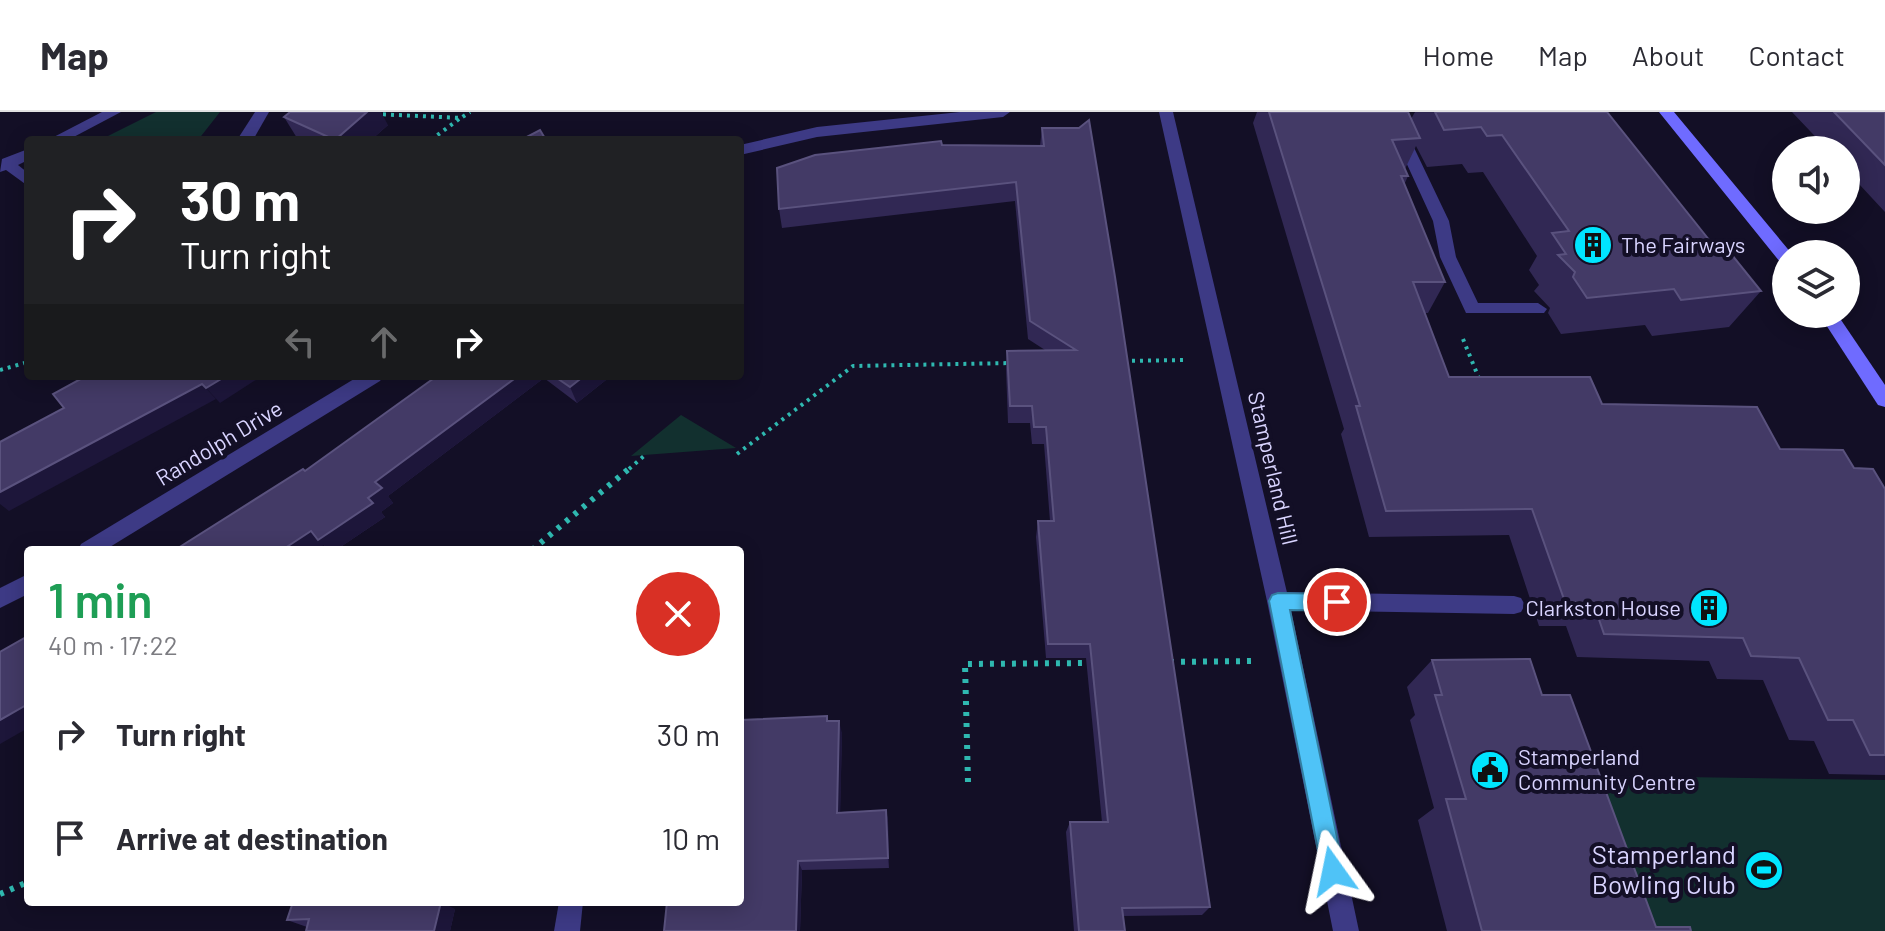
<!DOCTYPE html>
<meta charset="utf-8">
<style>
:root{--surface:#fff;--page:#f2f2f3;--text:#2b2b33;--muted:#7c7c81;--line:#e1e1e2}
body{margin:0;font-family:Barlow,sans-serif;background:var(--page);color:var(--text);height:100vh;display:flex;flex-direction:column;font-size:30px;white-space:nowrap}
*{box-sizing:border-box;margin:0}
p{font-size:26px;color:var(--muted)}
.icon{flex:none;width:44px;height:44px;fill:none;stroke:currentColor;stroke-width:2;stroke-linecap:round;stroke-linejoin:round}
.map{position:relative;flex:1;overflow:hidden}
.sheet{position:absolute;left:24px;top:434px;width:720px;height:360px;display:flex;flex-direction:column;background:var(--surface);border-radius:8px;box-shadow:0 4px 20px #0003}
.sheet>*{flex:none}
.hud{position:absolute;left:24px;top:24px;width:720px;height:244px;border-radius:8px;box-shadow:0 4px 20px #0003;background:#202124;color:#fff;overflow:hidden}
.fabs{position:absolute;left:1772px;top:24px;display:grid;gap:16px}
.fabs a{display:grid;place-items:center;width:88px;height:88px;border-radius:50%;background:var(--surface);box-shadow:0 4px 20px #0003;font-size:40px}
.pin{position:absolute;display:grid;place-items:center;width:68px;height:68px;color:#fff;margin:-34px;border:4px solid #fff;border-radius:50%;box-shadow:0 2px 8px #0007}
.me{position:absolute;width:88px;margin:-44px;rotate:348deg;stroke-linejoin:round;filter:drop-shadow(0 0 6px #0008)}
.turn{display:flex;align-items:center;gap:28px;height:168px;padding:0 24px;font-size:36px}
.turn .icon{width:104px;height:104px;stroke-width:2.5}
.turn b{display:block;font-size:56px;line-height:68px}
.lanes{display:flex;align-items:center;height:76px;padding:0 24px;background:#0003;justify-content:center;gap:40px;direction:ltr}
.lanes .off{opacity:.35}
.round{display:grid;place-items:center;flex:none;width:84px;height:84px;border-radius:42px;background:var(--page)}
.headline{display:flex;align-items:center;justify-content:space-between;height:136px;padding:0 24px}
h1{font-size:48px;font-weight:600;line-height:60px;color:#1e9e55}
ul{padding:0;list-style:none}
li{display:flex;align-items:center;gap:24px;height:104px;padding:0 24px}
li div{flex:1}
li b{display:block;font-size:30px}
li em{font-style:normal}
header{display:flex;align-items:center;gap:48px;box-sizing:border-box;height:112px;padding:0 40px;background:var(--surface);border-bottom:2px solid var(--line)}
header strong{font-size:38px}
nav{display:flex;gap:44px;margin-inline-start:auto;font-size:28px}
.map>svg:first-child{display:block}
.green{fill:#12302f}
.lines{fill:none;stroke-linecap:round;stroke-linejoin:round}
.path-far1{stroke:#2fb8b0;stroke-width:4;stroke-dasharray:3 5;stroke-linecap:butt}
.path{stroke:#2fb8b0;stroke-width:6;stroke-dasharray:4 7;stroke-linecap:butt}
.lane{fill:#3d3a85;fill-rule:evenodd}
.street{fill:#3d3a85;fill-rule:evenodd}
.secondary{fill:#6f6bff;fill-rule:evenodd}
.wall{fill:#312854}
.shaded-wall{fill:#1d163a}
.building{fill:#433a66;stroke:#5a527e;stroke-width:2}
.route{fill:#4fc3f7;stroke:#337fa1;stroke-width:2}
.labels{text-anchor:middle;stroke-width:8;stroke-linejoin:round;paint-order:stroke}
.poi-label{font-size:22px;fill:#d9d4ff;stroke:#130f26;text-anchor:start}
.street-label{font-size:22px;fill:#d9d4ff;stroke:#130f26}
.near-poi-label{font-size:26px;fill:#d9d4ff;stroke:#130f26;text-anchor:end}
</style>
<header>
<strong>Map</strong>
<nav><a>Home</a><a>Map</a><a>About</a><a>Contact</a></nav>
</header>
<div class="map">
<svg width="1885" height="819" viewBox="0 0 1885 819">
<rect width="100%" height="100%" fill="#130f26"/>
<g class="green">
<polygon points="156,0 220,0 198,28 100,28"/>
<polygon points="681,303 736,336 631,344"/>
<polygon points="1620,664 1885,668 1885,819 1642,819 1584,668"/>
</g>
<g class="lines">
<g class="path-far1">
<polyline points="375,2 461,6 470,0"/>
<polyline points="431,28 459,7"/>
<polyline points="1463,227 1480,269"/>
<polyline points="1124,249 1186,248"/>
<polyline points="0,258 28,250"/>
<polyline points="737,342 853,254 1011,251"/>
<polyline points="629,357 644,344"/>
</g>
<g class="path">
<polyline points="532,438 631,355"/>
<polyline points="1170,550 1252,549"/>
<polyline points="968,670 965,552 1092,551"/>
<polyline points="0,782 28,770"/>
</g>
<g class="lane">
<polygon points="1383,0 1397,0 1449,109 1456,145 1478,191 1538,191 1547,197 1544,201 1466,201 1440,145 1433,109"/>
<polygon points="1278,480 1514,484 1521,486 1525,493 1521,500 1514,502 1278,498 1271,496 1267,489 1271,482"/>
</g>
<g class="street">
<polygon points="102,0 121,0 68,28 48,28"/>
<polygon points="255,0 269,0 253,28 237,28"/>
<polygon points="960,0 1010,0 1003,5 817,25 740,43 740,33 817,15"/>
<polygon points="1159,0 1173,0 1289,489 1359,819 1333,819 1267,489"/>
<polygon points="28,37 28,48 18,53 28,61 28,74 6,58 0,60 2,47"/>
<polygon points="359,264 383,264 380,269 105,438 78,438 81,432"/>
<polygon points="28,462 28,482 0,496 0,476"/>
<polygon points="559,790 583,790 580,819 554,819"/>
</g>
<g class="secondary">
<polygon points="1659,0 1674,0 1792,142 1786,142 1786,152 1780,150"/>
<polygon points="1819,202 1837,202 1885,273 1885,295 1878,293"/>
</g>
</g>
<g class="wall">
<polygon points="1257,0 1408,0 1411,7 1415,0 1607,0 1718,139 1761,179 1729,215 1652,224 1645,213 1561,222 1548,201 1550,196 1534,179 1539,173 1529,158 1537,144 1483,60 1468,61 1462,52 1427,55 1416,34 1405,57 1408,64 1404,73 1445,170 1428,201 1425,201 1449,265 1602,292 1780,337 1854,356 1885,377 1885,663 1829,662 1814,629 1789,628 1763,568 1717,567 1709,549 1577,545 1566,514 1539,514 1509,423 1369,425 1341,322 1344,317 1253,11"/>
<polygon points="1792,0 1885,0 1885,100 1846,58 1846,38 1828,38"/>
<polygon points="284,5 388,13 371,28 301,28 297,26"/>
<polygon points="1042,16 1210,795 1202,803 1123,804 1125,819 1074,819 1066,720 1070,710 1102,710 1086,546 1046,546 1036,425 1038,409 1050,409 1044,332 1032,332 1030,311 1008,311 1006,257 1007,239 1045,238 1028,227 1015,89 782,116 779,97 942,33 1040,34"/>
<polygon points="437,264 611,264 577,291 544,266 388,384 393,391 381,400 385,405 336,438 328,438 324,433 305,359"/>
<polygon points="1432,548 1542,583 1656,815 1691,819 1447,819 1418,708 1434,696 1410,608 1415,603 1407,575"/>
<polygon points="828,609 842,621 840,700 886,698 888,708 889,756 802,758 800,819 664,819 740,790"/>
<polygon points="394,792 455,797 450,819 306,819 307,815 287,808"/>
</g>
<g class="shaded-wall">
<polygon points="367,0 381,0 388,13 371,28 335,28"/>
<polygon points="226,264 262,264 220,291 206,276"/>
<polygon points="518,264 542,264 544,266 388,384 393,391 381,400 385,405 336,438 328,438 324,433 317,438 282,438 311,419 368,386 375,370"/>
<polygon points="584,264 611,264 577,291 570,275"/>
<polygon points="202,272 216,287 9,399 0,392 0,380"/>
<polygon points="28,592 28,616 0,632 0,608"/>
<polygon points="839,609 842,621 840,711 837,701"/>
<polygon points="886,698 888,708 889,756 888,746"/>
<polygon points="798,749 802,758 800,819 796,819"/>
<polygon points="377,790 395,790 392,800 376,793"/>
<polygon points="441,790 455,797 450,819 434,819"/>
</g>
<g class="building">
<polygon points="290,0 367,0 335,28 284,5"/>
<polygon points="1269,0 1408,0 1420,26 1392,28 1408,64 1401,64 1445,170 1413,170 1449,265 1590,265 1602,292 1757,295 1780,337 1843,338 1854,356 1873,357 1885,377 1885,643 1870,643 1853,608 1828,608 1799,546 1751,544 1743,526 1604,522 1593,490 1565,490 1532,397 1386,399 1356,294 1360,294"/>
<polygon points="1435,0 1607,0 1718,139 1728,138 1761,179 1681,188 1674,177 1587,186 1573,165 1575,160 1558,143 1566,142 1552,121 1569,119 1502,23 1487,24 1481,15 1444,18"/>
<polygon points="1834,0 1885,0 1885,53"/>
<polygon points="1089,8 1115,165 1210,795 1122,796 1125,819 1079,819 1070,710 1108,710 1090,532 1048,532 1038,409 1054,409 1046,315 1034,315 1032,294 1010,294 1007,239 1076,238 1030,209 1016,70 779,97 777,56 815,43 941,29 942,33 1044,34 1042,16 1079,16"/>
<polygon points="540,18 546,28 521,28"/>
<polygon points="86,264 226,264 206,276 202,272 0,380 0,330 64,296 53,282"/>
<polygon points="437,264 518,264 375,370 382,376 368,386 373,391 318,428 311,419 282,438 175,438 303,357 305,359"/>
<polygon points="554,264 584,264 570,275"/>
<polygon points="28,524 28,592 0,608 0,540"/>
<polygon points="1530,547 1542,583 1570,583 1656,815 1690,815 1691,819 1482,819 1446,687 1466,687 1435,583 1442,583 1432,548"/>
<polygon points="827,604 827,609 839,609 837,701 886,698 888,746 798,749 796,819 664,819 667,790 740,790 740,631 741,608"/>
<polygon points="293,790 377,790 376,793 441,790 434,819 306,819 309,807 287,808"/>
</g>
<polygon class="route" points="1278,481 1337,482 1344,484 1347,490 1344,496 1337,499 1290,498 1344,759 1341,767 1333,770 1325,767 1322,759 1269,489 1272,483"/>
<defs>
<symbol id="building-disc" viewBox="-11 -11 22 22"><circle r="9.5" fill="#00e5ff" stroke="#130f26"/><path d="M-4-6H4V6H1V3H-1V6H-4ZM-2.5-4.3h1.7v1.8h-1.7ZM.8-4.3h1.7v1.8H.8ZM-2.5-1h1.7V.8h-1.7ZM.8-1h1.7V.8H.8Z" fill="#111"/></symbol>
<symbol id="civic-disc" viewBox="-11 -11 22 22"><circle r="9.5" fill="#00e5ff" stroke="#130f26"/><path d="M-.6-6.5H3V-4.5H.6V-3L4-1V1h2V6H-6V1h2V-1L-.6-3ZM-1.2 2.5V6h2.4V2.5Z" fill="#111"/></symbol>
<symbol id="stadium-disc" viewBox="-11 -11 22 22"><circle r="9.5" fill="#00e5ff" stroke="#130f26"/><path d="M0-5a6.5 5 0 1 0 0 10a6.5 5 0 1 0 0-10ZM-3.5-1.8h7v3.6h-7Z" fill="#111"/></symbol>
</defs>
<g fill-rule="evenodd">
<use href="#building-disc" x="1571" y="111" width="44" height="44"/>
<use href="#building-disc" x="1687" y="474" width="44" height="44"/>
<use href="#civic-disc" x="1468" y="636" width="44" height="44"/>
<use href="#stadium-disc" x="1742" y="736" width="44" height="44"/>
</g>
<g class="labels">
<g class="poi-label">
<text x="1621" y="141">The Fairways</text>
<text x="1681" y="504" text-anchor="end">Clarkston House</text>
<text x="1518" y="653">Stamperland<tspan x="1518" dy="25">Community Centre</tspan></text>
</g>
<g class="street-label">
<text transform="translate(219 331) rotate(-31)" y="8">Randolph Drive</text>
<text transform="translate(1273 356) rotate(77)" y="8">Stamperland Hill</text>
</g>
<g class="near-poi-label">
<text x="1736" y="752">Stamperland<tspan x="1736" dy="30">Bowling Club</tspan></text>
</g>
</g>
</svg>
<div class="fabs">
<a><svg class="icon" aria-label="sound" viewBox="0 0 24 24"><path d="M4 9h4l5-4v14l-5-4H4zM17 9q2 3 0 6"/></svg></a>
<a><svg class="icon" aria-label="layers" viewBox="0 0 24 24"><path d="M12 4l9 5-9 5-9-5zM3 14l9 5 9-5"/></svg></a>
</div>
<div class="pin" style="left:1337px;top:490px;background:#d93025"><svg class="icon" aria-label="arrive" viewBox="0 0 24 24"><path d="M6 21V4h12l-3 4 3 4H6"/></svg></div>
<svg class="me" style="left:1333px;top:759px" viewBox="-20 -20 40 40"><path d="M0-17L14 15 0 8-14 15z" fill="#4fc3f7" stroke="#fff" stroke-width="4"/></svg>
<div class="hud">
<div class="turn"><svg class="icon" aria-label="right" viewBox="0 0 24 24"><path d="M7 20v-9h11M14 6l5 5-5 5"/></svg><div><b>30 m</b>Turn right</div></div>
<div class="lanes"><svg class="icon off" aria-label="left" viewBox="0 0 24 24"><path d="M17 20v-9H6M10 6l-5 5 5 5"/></svg><svg class="icon off" aria-label="ahead" viewBox="0 0 24 24"><path d="M12 20V5M6 11l6-6 6 6"/></svg><svg class="icon" aria-label="right" viewBox="0 0 24 24"><path d="M7 20v-9h11M14 6l5 5-5 5"/></svg></div>
</div>
<section class="sheet">
<div class="headline"><div><h1>1 min</h1><p>40 m · 17:22</p></div><a class="round" style="background:#d93025;color:#fff"><svg class="icon" aria-label="close" viewBox="0 0 24 24"><path d="M6 6l12 12M18 6L6 18"/></svg></a></div>
<ul>
<li><svg class="icon" aria-label="right" viewBox="0 0 24 24"><path d="M7 20v-9h11M14 6l5 5-5 5"/></svg><div><b>Turn right</b></div><em>30 m</em></li>
<li><svg class="icon" aria-label="arrive" viewBox="0 0 24 24"><path d="M6 21V4h12l-3 4 3 4H6"/></svg><div><b>Arrive at destination</b></div><em>10 m</em></li>
</ul>
</section>
</div>
